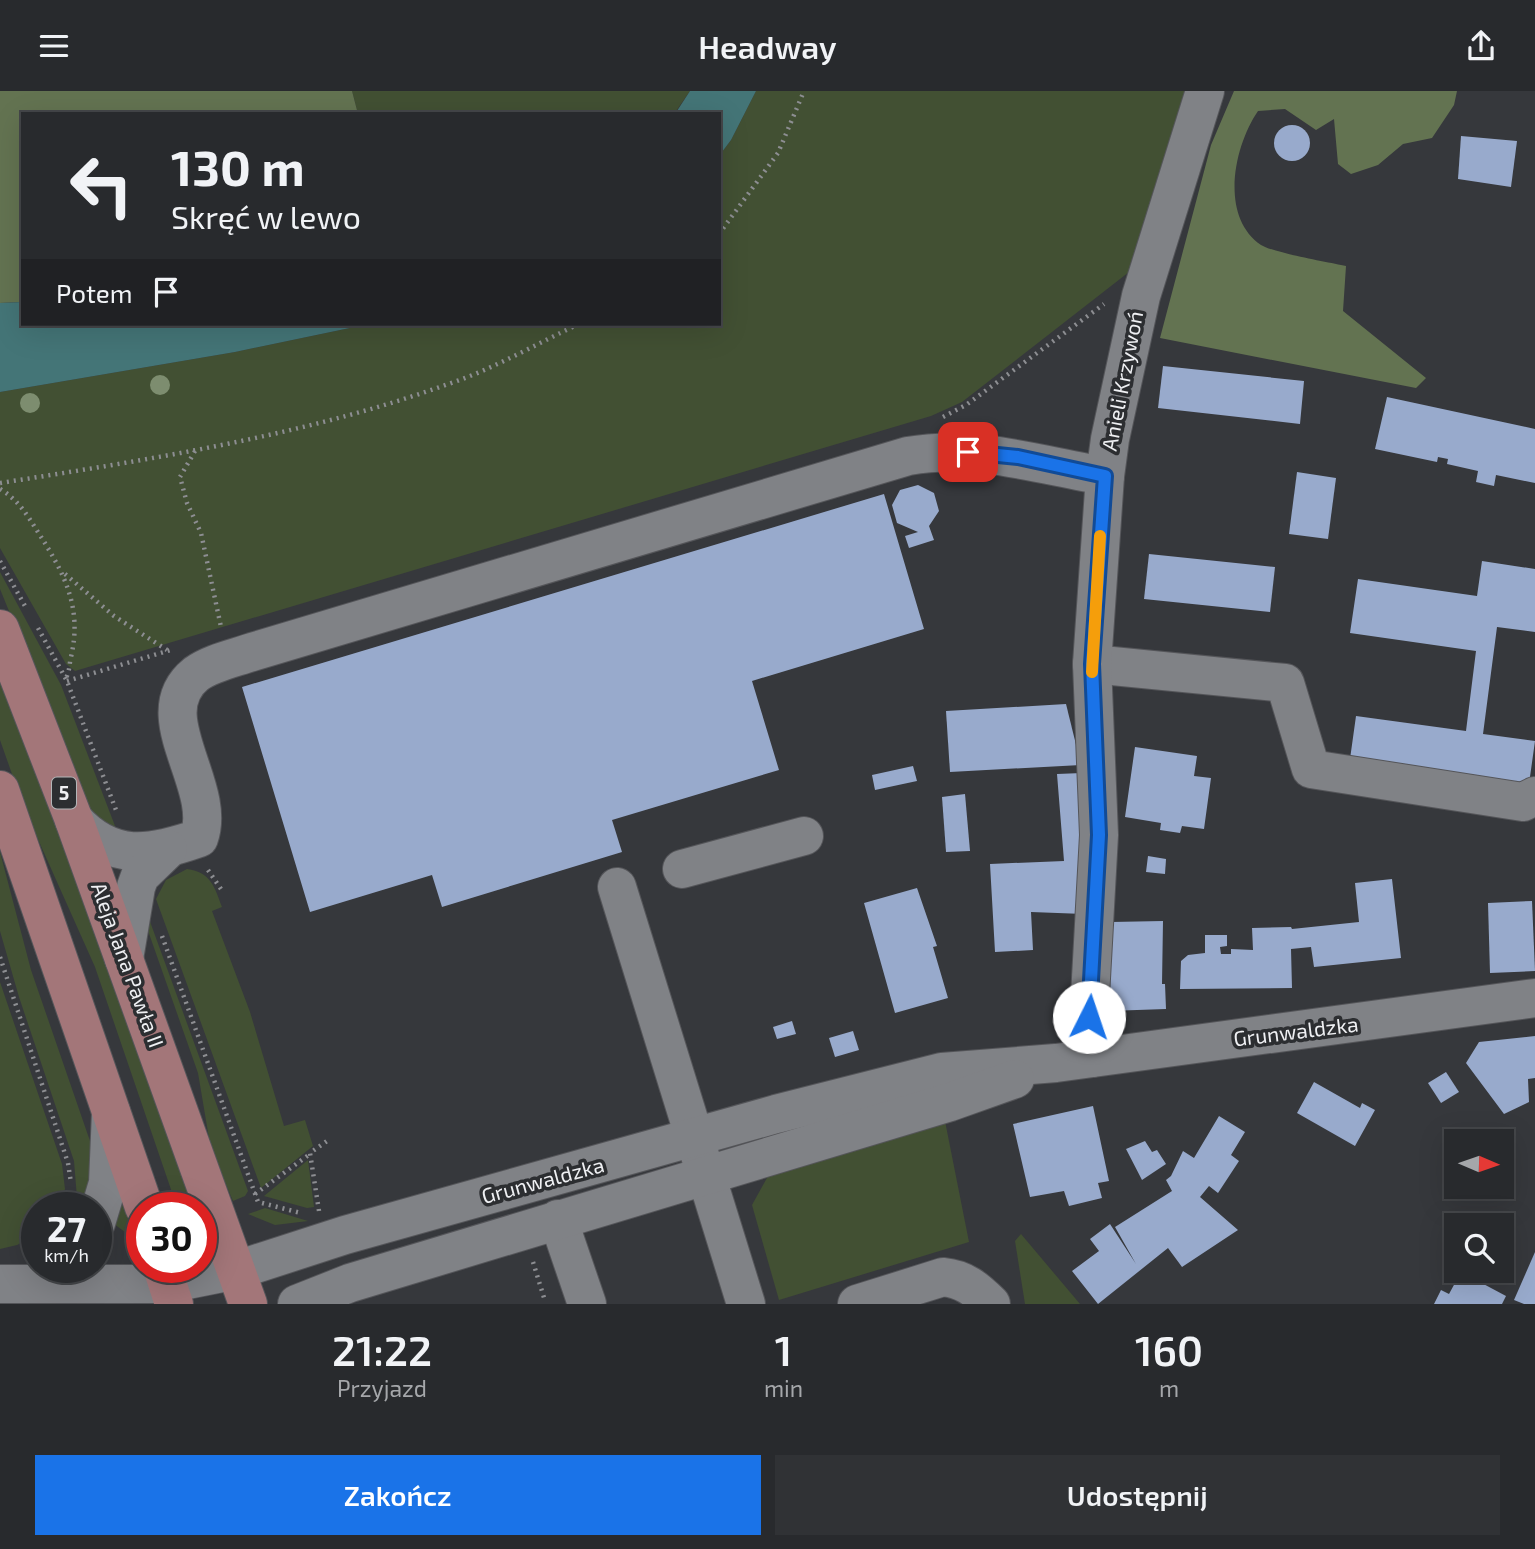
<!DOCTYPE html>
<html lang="pl">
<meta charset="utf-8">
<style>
:root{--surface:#282a2d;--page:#303235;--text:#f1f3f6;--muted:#a5a7aa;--line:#444649;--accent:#1a73e8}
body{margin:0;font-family:"Exo 2",sans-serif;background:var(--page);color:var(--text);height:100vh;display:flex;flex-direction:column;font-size:26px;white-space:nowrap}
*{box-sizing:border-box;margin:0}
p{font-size:23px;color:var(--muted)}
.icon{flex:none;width:38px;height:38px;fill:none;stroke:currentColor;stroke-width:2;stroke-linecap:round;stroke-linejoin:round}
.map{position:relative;height:1213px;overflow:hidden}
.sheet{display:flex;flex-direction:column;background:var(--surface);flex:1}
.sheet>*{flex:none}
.hud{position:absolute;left:21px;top:21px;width:700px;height:214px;border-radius:0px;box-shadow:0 7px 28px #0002,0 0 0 2px var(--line);background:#282a2d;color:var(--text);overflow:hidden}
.needle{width:46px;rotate:92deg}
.tools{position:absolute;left:1444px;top:1038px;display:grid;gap:14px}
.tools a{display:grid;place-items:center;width:70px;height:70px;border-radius:0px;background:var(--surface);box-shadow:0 7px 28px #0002,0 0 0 2px var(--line);font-size:35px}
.speed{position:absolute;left:21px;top:1101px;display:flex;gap:14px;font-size:35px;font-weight:700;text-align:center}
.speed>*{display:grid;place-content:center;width:91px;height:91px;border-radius:50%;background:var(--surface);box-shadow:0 7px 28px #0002,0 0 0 2px var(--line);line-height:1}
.speed small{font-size:18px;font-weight:400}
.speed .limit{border:10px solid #d22;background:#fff;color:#111}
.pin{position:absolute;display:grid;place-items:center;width:60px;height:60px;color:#fff;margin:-30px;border-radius:14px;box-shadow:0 4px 10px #0006}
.me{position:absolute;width:77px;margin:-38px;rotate:4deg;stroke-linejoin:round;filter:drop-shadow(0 0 5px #0008)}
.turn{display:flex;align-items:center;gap:24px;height:147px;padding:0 35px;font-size:32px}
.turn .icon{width:91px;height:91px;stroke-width:2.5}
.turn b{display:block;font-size:49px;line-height:60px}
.then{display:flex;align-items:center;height:66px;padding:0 35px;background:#0003;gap:14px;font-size:26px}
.eta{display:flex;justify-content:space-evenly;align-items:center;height:119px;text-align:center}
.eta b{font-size:42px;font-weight:600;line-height:49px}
.button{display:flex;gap:14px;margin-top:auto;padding:14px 35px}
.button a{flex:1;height:80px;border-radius:0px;background:var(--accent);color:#fff;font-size:28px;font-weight:600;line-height:80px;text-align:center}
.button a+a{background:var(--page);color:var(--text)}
header{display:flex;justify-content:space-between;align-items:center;height:91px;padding:0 35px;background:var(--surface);font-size:32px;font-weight:600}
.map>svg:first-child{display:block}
.green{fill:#425033}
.forest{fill:#637351}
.water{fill:#447577}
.building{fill:#98aacc}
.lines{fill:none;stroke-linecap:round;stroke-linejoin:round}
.minor-casing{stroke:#545559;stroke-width:40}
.major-casing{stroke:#545559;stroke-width:40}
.path{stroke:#8d8e92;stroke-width:4.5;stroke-dasharray:2 5;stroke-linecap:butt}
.minor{stroke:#808286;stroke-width:38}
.major{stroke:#a37679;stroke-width:38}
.tree{fill:#7d8d6f}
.route-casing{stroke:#114b97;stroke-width:18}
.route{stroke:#1a73e8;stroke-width:12}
.slow{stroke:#f59e0b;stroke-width:12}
.labels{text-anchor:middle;stroke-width:7;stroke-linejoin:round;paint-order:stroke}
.shield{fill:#2c2e31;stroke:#b4b6b9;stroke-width:2}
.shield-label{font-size:19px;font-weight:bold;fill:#eff0f3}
.street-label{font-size:21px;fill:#eff0f3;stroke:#2c2e31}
</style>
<header><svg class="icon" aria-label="menu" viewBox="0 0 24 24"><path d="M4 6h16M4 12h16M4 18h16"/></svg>Headway<svg class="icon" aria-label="share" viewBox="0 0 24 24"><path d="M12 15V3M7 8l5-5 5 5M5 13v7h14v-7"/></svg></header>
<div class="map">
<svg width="1535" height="1213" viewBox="0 0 1535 1213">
<rect width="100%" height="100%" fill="#36383c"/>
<g class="green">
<polygon points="352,0 690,0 674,23 358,23"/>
<polygon points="756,0 1205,0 1129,181 962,311 931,325 75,580 66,573 0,457 0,301 235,261 369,233 719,233 719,65 731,49"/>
<polygon points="0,481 61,594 120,748 96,734 0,498"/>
<polygon points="0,579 198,1116 177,1116 95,876 24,717 0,649"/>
<polygon points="0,761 31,879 90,1050 95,1071 88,1116 77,1107 74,1070 19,906 0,840"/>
<path d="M 187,778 C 211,781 215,797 222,816 L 212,820 L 250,921 L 284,1035 L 305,1029 L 313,1055 L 261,1097 L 156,808 L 166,789 Z"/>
<polygon points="144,814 248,1100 245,1105 233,1110 211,1059 198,982 146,834"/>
<polygon points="0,891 62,1073 65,1098 59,1116 37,1116 37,1143 17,1154 0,1158"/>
<polygon points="945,1030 969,1151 779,1209 752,1114 768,1085"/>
<polygon points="308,1069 314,1116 307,1117 264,1105"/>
<polygon points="123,1098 138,1145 129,1144 110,1130"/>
<polygon points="265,1117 308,1130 275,1134 248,1123"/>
<polygon points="1021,1143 1080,1213 1025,1213 1015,1150"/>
</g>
<g class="forest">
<polygon points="0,0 352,0 358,23 23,23 23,211 0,212"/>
<path d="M 1234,0 L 1457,0 L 1454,14 L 1432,47 L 1403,53 L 1378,74 L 1351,83 L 1338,73 L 1334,28 L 1316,39 L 1285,18 L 1258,20 C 1234,55 1219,125 1261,154 C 1274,162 1328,171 1346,175 L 1343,220 L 1426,287 L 1416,297 L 1160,247 L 1211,54 Z"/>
</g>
<g class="water">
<polygon points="690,0 756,0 731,49 719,65 719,23 675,23"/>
<polygon points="23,211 23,233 369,233 235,261 0,301 0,212"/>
</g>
<g class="building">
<circle cx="1292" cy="52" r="18"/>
<polygon points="1461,45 1517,50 1511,96 1458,88"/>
<polygon points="1163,275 1304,290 1300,333 1158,317"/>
<polygon points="1387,306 1535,338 1535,392 1496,384 1494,395 1476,391 1478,380 1447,373 1448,368 1438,366 1437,371 1375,358"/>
<polygon points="1297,381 1336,387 1328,448 1289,443"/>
<polygon points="918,394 934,402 939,420 929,435 934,449 909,457 905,445 918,441 897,432 892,414 900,399"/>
<polygon points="884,403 924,538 752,590 779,679 612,729 622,761 442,816 432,784 310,821 242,596"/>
<polygon points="1149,463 1275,476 1270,521 1144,508"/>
<polygon points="1482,470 1535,478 1535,541 1497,536 1483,643 1535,650 1529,693 1350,668 1356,625 1466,640 1476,560 1350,542 1358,488 1477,505"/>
<polygon points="1066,613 1081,674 950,681 946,620"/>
<polygon points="1135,656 1197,665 1194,685 1211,687 1204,738 1182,735 1180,742 1160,739 1161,732 1125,726"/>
<polygon points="913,675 917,690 875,699 872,684"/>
<polygon points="1082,682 1084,823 1031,821 1033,859 995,861 990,773 1064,770 1057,683"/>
<polygon points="965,703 970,760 946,761 942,706"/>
<polygon points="1148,765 1166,768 1165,783 1146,781"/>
<polygon points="1392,788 1401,867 1314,876 1311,856 1291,858 1292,897 1180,898 1181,870 1188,864 1205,862 1205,844 1227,844 1227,855 1220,856 1221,863 1231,863 1231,858 1253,859 1252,837 1291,836 1292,838 1359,831 1355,792"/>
<polygon points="917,797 937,855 933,856 948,907 895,922 864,812"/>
<polygon points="1532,810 1535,880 1490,882 1488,812"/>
<polygon points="1163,830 1162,893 1165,893 1166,918 1108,920 1111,831"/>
<polygon points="792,930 796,943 777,948 773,936"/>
<polygon points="853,940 859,959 835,966 829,947"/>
<polygon points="1535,945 1535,987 1528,988 1529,1011 1504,1023 1466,972 1479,951"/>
<polygon points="1446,981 1459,1001 1441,1012 1428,992"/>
<polygon points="1314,991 1360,1017 1362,1012 1375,1019 1355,1055 1297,1022"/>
<polygon points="1093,1015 1109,1090 1098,1092 1102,1107 1069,1115 1064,1100 1030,1106 1013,1033"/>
<polygon points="1219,1025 1245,1041 1231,1064 1239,1070 1218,1102 1209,1095 1200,1106 1238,1139 1182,1176 1168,1157 1098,1213 1072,1180 1099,1160 1090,1148 1110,1133 1136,1173 1115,1136 1172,1100 1166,1089 1171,1085 1183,1060 1194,1067"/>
<polygon points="1145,1050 1152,1061 1157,1059 1166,1073 1142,1089 1126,1058"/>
<polygon points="1535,1161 1535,1213 1524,1213 1514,1209"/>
<polygon points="1461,1181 1506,1205 1502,1213 1434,1213 1441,1199 1449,1203"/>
</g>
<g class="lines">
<defs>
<g id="minor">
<polyline points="1092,573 1285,592 1311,678 1523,711 1535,705"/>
<path d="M 74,729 C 112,771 150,764 199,747 C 218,694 145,624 196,583 C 211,572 235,567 252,561 L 908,365 C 977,353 1038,374 1105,385"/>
<polyline points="682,778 804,745"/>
<polyline points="617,796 746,1213"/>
<polyline points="124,868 136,796 140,785 168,758"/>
<polyline points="1092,967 1088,941 1099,744 1092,573 1105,385 1110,348 1141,205 1205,0"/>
<polyline points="558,1128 587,1213"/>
<polyline points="96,1132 108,1092 111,1021"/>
<polyline points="0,1193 167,1193 237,1179 345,1144 776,1023 942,981 1056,972 1535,907"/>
<polyline points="297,1213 350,1192 950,1011 1015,988"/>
<path d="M 857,1213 L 943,1186 C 964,1188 976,1198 991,1213"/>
</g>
<g id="major">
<polyline points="0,538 74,729 248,1213"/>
<polyline points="0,699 144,1116"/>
<polyline points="162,1176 174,1213"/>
</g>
</defs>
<use href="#minor" class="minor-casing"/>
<use href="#major" class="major-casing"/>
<g class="path">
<polyline points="719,143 778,62 804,0"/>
<polyline points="943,326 966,314 1104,213"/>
<polyline points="195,360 180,386 187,412 201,442 221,536"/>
<path d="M 0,392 C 153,368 308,344 454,291 C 497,276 538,252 579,233"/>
<path d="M 0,398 C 17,408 26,422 36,438 C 63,480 83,515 71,566 C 69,574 70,579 66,587"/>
<polyline points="0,470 25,515"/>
<polyline points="65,483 114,525 167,559"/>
<polyline points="38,537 67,590 116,719"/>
<polyline points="67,590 174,558"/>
<polyline points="208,779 223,801"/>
<polyline points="162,845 258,1111 301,1122"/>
<polyline points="0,866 68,1072 71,1092"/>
<polyline points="255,1103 310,1063"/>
<polyline points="319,1120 310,1062 327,1050"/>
<polyline points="533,1171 545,1210"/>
</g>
<use href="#minor" class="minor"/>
<use href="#major" class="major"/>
</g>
<g class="tree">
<circle cx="160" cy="294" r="10"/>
<circle cx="30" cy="312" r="10"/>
</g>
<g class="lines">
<defs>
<polyline id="route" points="968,361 1018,366 1105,385 1092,573 1099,744 1089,926"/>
</defs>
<use href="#route" class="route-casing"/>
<use href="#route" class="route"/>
<polyline class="slow" points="1092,581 1100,445"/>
</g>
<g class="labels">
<rect class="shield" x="52" y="686.5" width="24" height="31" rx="5"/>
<g class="shield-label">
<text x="64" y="709">5</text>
</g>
<g class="street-label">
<text transform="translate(1123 290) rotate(-79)" y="7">Anieli Krzywoń</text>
<text transform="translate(127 874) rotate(70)" y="7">Aleja Jana Pawła II</text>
<text transform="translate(1296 941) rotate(-7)" y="7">Grunwaldzka</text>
<text transform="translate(543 1090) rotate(-15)" y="7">Grunwaldzka</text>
</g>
</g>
</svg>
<div class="tools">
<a><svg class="needle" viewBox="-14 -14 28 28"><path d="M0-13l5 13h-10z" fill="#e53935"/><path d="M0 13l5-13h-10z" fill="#a5a7aa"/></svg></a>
<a><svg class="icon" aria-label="search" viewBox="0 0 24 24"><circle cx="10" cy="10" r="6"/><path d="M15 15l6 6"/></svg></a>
</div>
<div class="speed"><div>27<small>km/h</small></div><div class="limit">30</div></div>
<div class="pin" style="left:968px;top:361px;background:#d93025"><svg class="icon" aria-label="arrive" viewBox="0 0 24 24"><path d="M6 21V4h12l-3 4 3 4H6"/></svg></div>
<svg class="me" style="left:1089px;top:926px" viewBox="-20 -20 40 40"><circle r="19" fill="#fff"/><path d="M0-13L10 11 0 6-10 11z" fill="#1a73e8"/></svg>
<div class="hud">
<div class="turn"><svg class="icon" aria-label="left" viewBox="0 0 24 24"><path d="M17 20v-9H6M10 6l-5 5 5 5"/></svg><div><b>130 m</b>Skręć w lewo</div></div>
<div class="then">Potem<svg class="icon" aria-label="arrive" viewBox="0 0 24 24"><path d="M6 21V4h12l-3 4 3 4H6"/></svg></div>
</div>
</div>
<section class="sheet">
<div class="eta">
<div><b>21:22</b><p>Przyjazd</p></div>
<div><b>1</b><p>min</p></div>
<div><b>160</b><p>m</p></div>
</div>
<div class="button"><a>Zakończ</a><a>Udostępnij</a></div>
</section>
